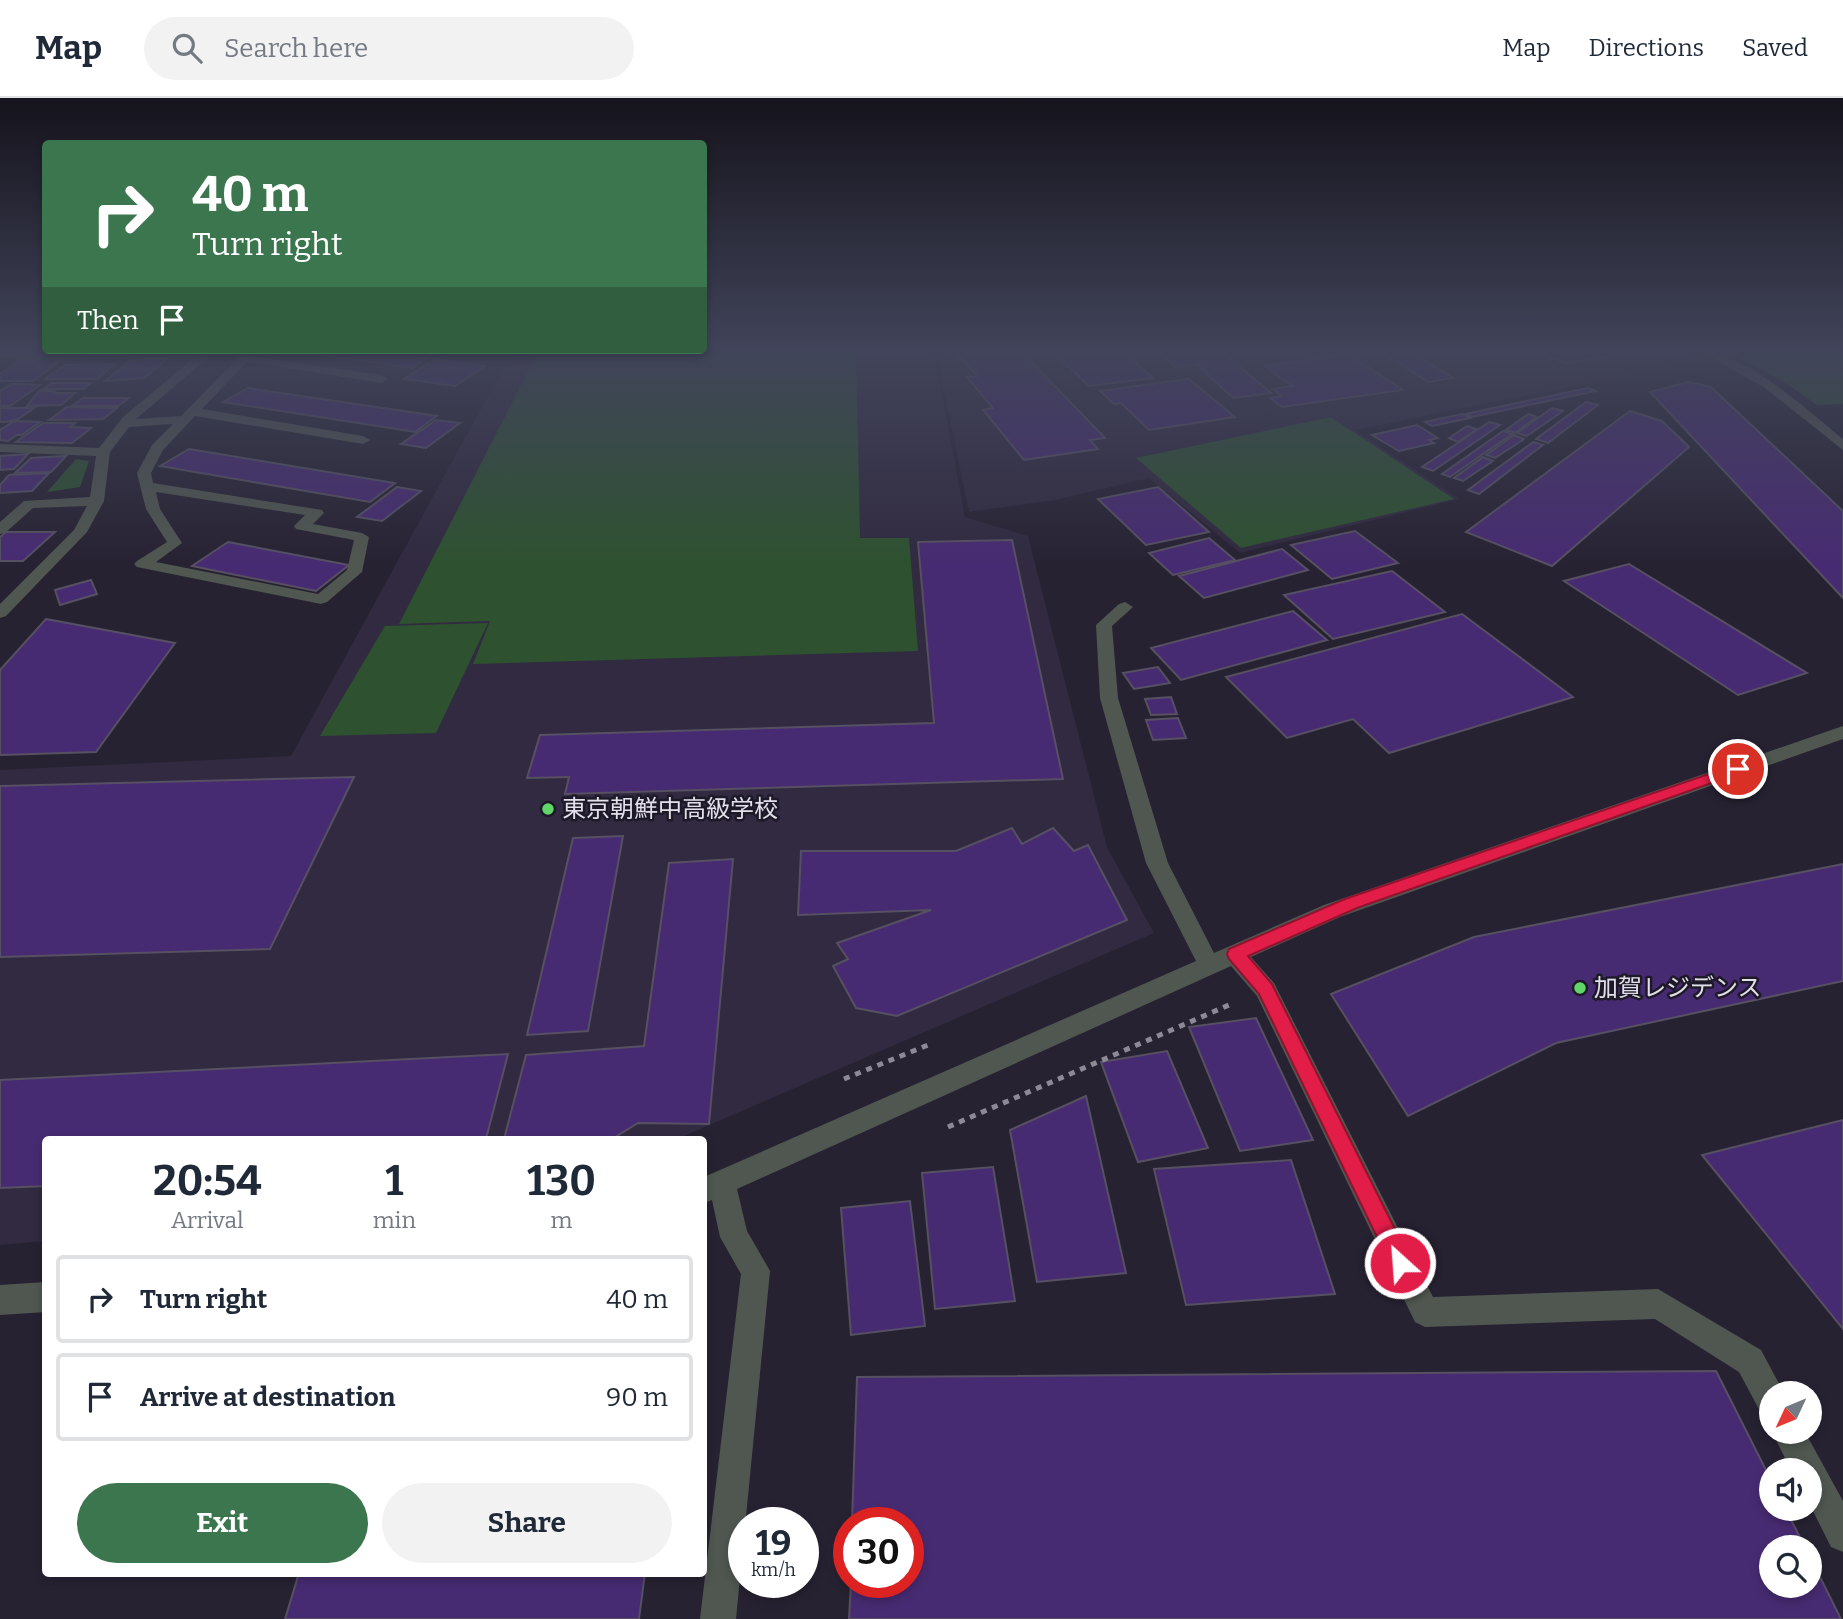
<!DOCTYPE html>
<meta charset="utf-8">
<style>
:root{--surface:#fff;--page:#f2f2f3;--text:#1f2937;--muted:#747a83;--line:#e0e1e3;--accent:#3c764e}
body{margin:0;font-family:Bitter,"Noto Sans JP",serif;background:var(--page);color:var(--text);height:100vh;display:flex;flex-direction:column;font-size:26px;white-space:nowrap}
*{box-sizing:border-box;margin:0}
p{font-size:23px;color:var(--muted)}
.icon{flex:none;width:38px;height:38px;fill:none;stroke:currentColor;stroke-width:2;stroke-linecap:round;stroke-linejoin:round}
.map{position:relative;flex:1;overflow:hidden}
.side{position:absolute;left:42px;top:1038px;width:665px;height:441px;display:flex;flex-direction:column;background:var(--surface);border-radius:7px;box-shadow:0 4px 10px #0003}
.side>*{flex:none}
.top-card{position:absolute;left:42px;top:42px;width:665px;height:214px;border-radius:7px;box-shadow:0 4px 10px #0003;background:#3c764e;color:#fff;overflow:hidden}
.needle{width:46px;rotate:226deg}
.fabs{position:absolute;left:1759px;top:1283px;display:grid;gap:14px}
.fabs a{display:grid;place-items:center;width:63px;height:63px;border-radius:50%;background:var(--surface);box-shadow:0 4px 10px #0003;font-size:35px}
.speed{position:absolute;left:728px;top:1409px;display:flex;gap:14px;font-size:35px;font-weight:700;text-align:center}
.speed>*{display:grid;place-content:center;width:91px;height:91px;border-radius:50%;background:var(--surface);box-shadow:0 4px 10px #0003;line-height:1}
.speed small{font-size:18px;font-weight:400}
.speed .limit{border:10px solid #d22;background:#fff;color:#111}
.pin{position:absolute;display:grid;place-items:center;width:60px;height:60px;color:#fff;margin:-30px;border:4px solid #fff;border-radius:50%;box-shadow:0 2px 7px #0007}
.me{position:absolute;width:77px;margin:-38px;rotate:334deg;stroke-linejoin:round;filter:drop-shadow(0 0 5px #0008)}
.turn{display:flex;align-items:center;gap:24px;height:147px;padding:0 35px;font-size:32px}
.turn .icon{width:91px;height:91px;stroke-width:2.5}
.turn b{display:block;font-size:49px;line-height:60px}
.then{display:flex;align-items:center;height:66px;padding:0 35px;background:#0003;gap:14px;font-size:26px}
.eta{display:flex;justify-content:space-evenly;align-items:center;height:119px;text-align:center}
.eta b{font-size:42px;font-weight:700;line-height:49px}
.cta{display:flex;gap:14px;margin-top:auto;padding:14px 35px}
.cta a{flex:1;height:80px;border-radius:42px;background:var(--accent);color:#fff;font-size:28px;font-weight:700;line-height:80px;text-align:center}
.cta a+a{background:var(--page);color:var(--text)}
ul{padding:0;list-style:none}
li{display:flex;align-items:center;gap:21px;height:88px;margin:0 14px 10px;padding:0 21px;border:4px solid var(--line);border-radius:7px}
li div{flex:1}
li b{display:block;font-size:26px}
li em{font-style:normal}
header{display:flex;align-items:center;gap:42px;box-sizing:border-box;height:98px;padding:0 35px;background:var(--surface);border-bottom:2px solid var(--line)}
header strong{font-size:33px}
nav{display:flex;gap:38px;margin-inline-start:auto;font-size:24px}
.search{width:490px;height:63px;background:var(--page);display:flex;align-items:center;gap:18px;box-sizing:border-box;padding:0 24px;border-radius:38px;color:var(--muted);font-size:26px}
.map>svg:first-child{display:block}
.built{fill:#312a40}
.green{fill:#2e5230}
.building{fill:#472b72;stroke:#565062;stroke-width:2}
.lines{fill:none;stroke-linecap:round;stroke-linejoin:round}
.path{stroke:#8d8996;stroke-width:5;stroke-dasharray:6 6;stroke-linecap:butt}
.minor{fill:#505750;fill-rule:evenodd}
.route{fill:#e11d48;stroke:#92132f;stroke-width:2}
.poi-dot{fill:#60d56a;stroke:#1e1928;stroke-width:2.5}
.labels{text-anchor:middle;stroke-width:5;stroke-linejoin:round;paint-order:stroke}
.poi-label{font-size:24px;fill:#e2dfea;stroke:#1e1928;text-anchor:start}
</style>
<header>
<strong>Map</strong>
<div class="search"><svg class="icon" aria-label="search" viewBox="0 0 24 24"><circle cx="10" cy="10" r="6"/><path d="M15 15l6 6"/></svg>Search here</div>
<nav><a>Map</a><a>Directions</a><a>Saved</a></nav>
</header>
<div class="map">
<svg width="1843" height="1521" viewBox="0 0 1843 1521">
<rect width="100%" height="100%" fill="#272232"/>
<g class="built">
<polygon points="512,254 934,254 965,419 1028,438 1107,749 1154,835 677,1041 46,1041 45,1143 0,1147 0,672 291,658"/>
<polygon points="936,254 1682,254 1699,263 1355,332 1459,401 1240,455 1149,380 1055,402 969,414"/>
</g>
<g class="green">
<polygon points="538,254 873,254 856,255 860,440 909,440 918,553 473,566 490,523 399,526"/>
<polygon points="1727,254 1835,254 1843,258 1843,306 1817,307 1783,283"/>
<polygon points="1331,319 1454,401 1241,450 1136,360"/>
<polygon points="76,361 89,363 80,389 47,394"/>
<polygon points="488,525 436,635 320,638 385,528"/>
</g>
<g class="building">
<polygon points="300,254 407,254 431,257 412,270"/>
<polygon points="956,254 1022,254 1105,340 1090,342 1098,351 1024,362 983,312 993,310 967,279 977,278"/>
<polygon points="1054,254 1123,254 1153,280 1089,288"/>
<polygon points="1158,254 1222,254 1271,295 1233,300 1197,267 1176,270"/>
<polygon points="1382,254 1411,254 1453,280 1428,284"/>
<polygon points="1535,254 1640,254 1566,265"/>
<polygon points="1348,256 1403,292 1282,309 1270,300 1282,298 1273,291 1292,288 1265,268"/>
<polygon points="62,261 33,283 0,283 0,276 21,262"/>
<polygon points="143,261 167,261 144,280 105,283 130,263"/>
<polygon points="435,261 485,268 455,288 404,281"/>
<polygon points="115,266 97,281 45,281 65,267"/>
<polygon points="1189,281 1235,319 1149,332 1121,305 1114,306 1100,293"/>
<polygon points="1688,284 1711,289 1843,413 1843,500 1650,294"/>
<polygon points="52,285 91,285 83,291 43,291"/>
<polygon points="12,286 40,287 10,308 0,308 0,293"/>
<polygon points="248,290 437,318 415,334 223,304"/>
<polygon points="1588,290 1596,293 1472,319 1465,316"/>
<polygon points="39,293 55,293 53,295 75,295 61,307 27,308"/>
<polygon points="83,300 129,300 118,308 72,308"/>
<polygon points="1586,304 1598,307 1548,345 1536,341"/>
<polygon points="67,309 117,310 103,321 49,322"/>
<polygon points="0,310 34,310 18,321 7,324 0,324"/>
<polygon points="1552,310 1563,313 1527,338 1517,335"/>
<polygon points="1630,313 1662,323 1689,349 1552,468 1466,434"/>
<polygon points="1462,316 1470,320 1432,328 1425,324"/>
<polygon points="1528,316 1537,319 1515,335 1506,332"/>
<polygon points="436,322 460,325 426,350 401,346"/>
<polygon points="14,323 40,324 22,337 17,337 8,343 0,342 0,332"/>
<polygon points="1489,324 1500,327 1433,373 1422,369"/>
<polygon points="43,325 75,325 70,329 91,330 72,345 16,344"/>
<polygon points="1417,327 1438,340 1429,342 1434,345 1399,353 1372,337"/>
<polygon points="1467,328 1477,331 1458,344 1449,340"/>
<polygon points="1503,333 1512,336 1450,379 1442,376"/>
<polygon points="1514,337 1524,341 1495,360 1486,357"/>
<polygon points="1533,344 1543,347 1479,396 1468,392"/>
<polygon points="189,351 395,385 370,404 160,368"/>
<polygon points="28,356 14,371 0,372 0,358"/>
<polygon points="66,358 51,374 15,375 31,360"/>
<polygon points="1483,359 1493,363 1463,383 1454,380"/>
<polygon points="49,375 32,393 0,395 0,387 9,377"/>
<polygon points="397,389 421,393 382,423 357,419"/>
<polygon points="1158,389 1209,434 1146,447 1098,401"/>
<polygon points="1355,433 1398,465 1332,481 1291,447"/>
<polygon points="6,434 55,434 23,463 0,463 0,439"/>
<polygon points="1209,440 1235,462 1173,477 1149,455"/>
<polygon points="1012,442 1063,681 565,696 569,679 527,680 540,637 934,625 918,444"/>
<polygon points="228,444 349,467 316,493 192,468"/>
<polygon points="1282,451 1308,472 1204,500 1179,478"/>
<polygon points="1629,466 1807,575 1738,597 1564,483"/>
<polygon points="1392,473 1445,514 1333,541 1284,497"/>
<polygon points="91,482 97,496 60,507 55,492"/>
<polygon points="1293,513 1327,542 1181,582 1151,550"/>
<polygon points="1462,516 1573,599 1389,655 1353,621 1287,640 1226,579"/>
<polygon points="46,521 175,545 96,654 0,657 0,572"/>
<polygon points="1158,569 1170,585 1134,591 1123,575"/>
<polygon points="1171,599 1177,616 1151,617 1145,601"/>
<polygon points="1178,620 1186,640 1153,642 1146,622"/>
<polygon points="354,679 270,851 0,859 0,688"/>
<polygon points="1012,730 1022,746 1053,730 1074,753 1088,747 1127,822 897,918 856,910 833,868 848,861 837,845 931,812 798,817 801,753 956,753"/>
<polygon points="623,738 588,933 527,937 573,740"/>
<polygon points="733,761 709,1026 638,1025 612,1041 504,1041 526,957 644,948 669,765"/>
<polygon points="1843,766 1843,883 1556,945 1408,1018 1331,896 1474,839"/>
<polygon points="1256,920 1313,1042 1240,1053 1189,929"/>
<polygon points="1167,953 1208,1050 1138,1064 1101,964"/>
<polygon points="508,956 486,1041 46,1041 46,1088 0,1090 0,982"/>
<polygon points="1086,998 1126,1175 1037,1184 1010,1032"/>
<polygon points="1843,1022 1843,1231 1702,1057"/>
<polygon points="1291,1062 1335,1196 1186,1207 1154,1071"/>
<polygon points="993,1069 1015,1203 935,1211 922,1075"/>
<polygon points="910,1103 925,1228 851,1237 841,1110"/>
<polygon points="1716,1273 1771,1382 1771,1410 1785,1410 1805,1449 1771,1449 1771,1488 1810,1488 1810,1459 1841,1521 849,1521 851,1484 908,1484 908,1424 852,1424 857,1279"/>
<polygon points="299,1475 645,1475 639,1521 285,1521"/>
</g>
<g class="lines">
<g class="path">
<polyline points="844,981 933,945"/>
<polyline points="948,1029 1229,907"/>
</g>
<g class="minor">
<path d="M 215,254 L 136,321 L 181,318 L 244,254 L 256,254 L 253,258 L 382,277 L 388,281 L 382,285 L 247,264 L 202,311 L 363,338 L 370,342 L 363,346 L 195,318 L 163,352 L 151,375 L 153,385 L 322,412 L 324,415 L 313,426 L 362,435 L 369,439 L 362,474 L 327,504 L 321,506 L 137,469 L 134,466 L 137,463 L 167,444 L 146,411 L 137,375 L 152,347 L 173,326 L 129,329 L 110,354 L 104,403 L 87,434 L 6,518 L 0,520 L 0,506 L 74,432 L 87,408 L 33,410 L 5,435 L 0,436 L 0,424 L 24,403 L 90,399 L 96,358 L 0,354 L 0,346 L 99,350 L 123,319 L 194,260 L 0,261 L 0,255 ZM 156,394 L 305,417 L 294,428 L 296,431 L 354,442 L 347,472 L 318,496 L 156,464 L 182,445 L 160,411 Z"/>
<path d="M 1701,254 C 1746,254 1809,314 1843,341 L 1843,352 L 1765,290 Z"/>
<polygon points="1125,504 1133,509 1112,528 1118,600 1168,765 1214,855 1324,807 1843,628 1843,641 1340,819 1251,859 1274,885 1433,1199 1658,1191 1761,1252 1784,1295 1771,1295 1771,1318 1760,1313 1739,1274 1655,1221 1425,1229 1415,1224 1257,898 1231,868 737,1091 747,1133 770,1173 736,1521 700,1521 741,1176 720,1139 712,1102 704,1105 704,1079 1196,863 1146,765 1100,600 1096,527 1119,506"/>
<polygon points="46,1184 46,1214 0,1217 0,1187"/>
<polygon points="1772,1334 1805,1334 1843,1403 1843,1454 1831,1449 1810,1407 1810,1372 1791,1372"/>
</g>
</g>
<linearGradient id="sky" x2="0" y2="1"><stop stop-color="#15131c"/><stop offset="0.54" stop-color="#41445a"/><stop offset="1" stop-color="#41445a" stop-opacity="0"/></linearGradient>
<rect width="1843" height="467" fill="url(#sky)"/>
<polygon class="route" points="1738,666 1743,667 1745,671 1743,674 1357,810 1248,858 1272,886 1408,1157 1411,1165 1408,1172 1400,1176 1393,1172 1259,896 1229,861 1227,856 1229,851 1345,801"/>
<g class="poi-dot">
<circle cx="548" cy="711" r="7"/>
<circle cx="1580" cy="890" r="7"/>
</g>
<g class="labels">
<g class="poi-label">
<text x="562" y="719">東京朝鮮中高級学校</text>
<text x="1594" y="898">加賀レジデンス</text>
</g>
</g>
</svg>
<div class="fabs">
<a><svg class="needle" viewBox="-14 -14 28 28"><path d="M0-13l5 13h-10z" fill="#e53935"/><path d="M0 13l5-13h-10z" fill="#747a83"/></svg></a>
<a><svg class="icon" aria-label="sound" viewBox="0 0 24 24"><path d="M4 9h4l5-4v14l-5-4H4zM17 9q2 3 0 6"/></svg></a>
<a><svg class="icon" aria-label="search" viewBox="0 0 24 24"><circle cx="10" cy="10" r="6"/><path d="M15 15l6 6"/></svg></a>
</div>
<div class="speed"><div>19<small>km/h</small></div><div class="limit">30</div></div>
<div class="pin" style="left:1738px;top:671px;background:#d93025"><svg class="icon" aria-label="arrive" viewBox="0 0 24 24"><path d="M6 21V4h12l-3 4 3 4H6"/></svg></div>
<svg class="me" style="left:1400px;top:1165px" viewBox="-20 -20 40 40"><circle r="17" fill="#e11d48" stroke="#fff" stroke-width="3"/><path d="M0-11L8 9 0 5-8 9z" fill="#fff"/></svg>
<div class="top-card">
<div class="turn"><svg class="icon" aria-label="right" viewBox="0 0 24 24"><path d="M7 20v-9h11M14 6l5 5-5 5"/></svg><div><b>40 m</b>Turn right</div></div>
<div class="then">Then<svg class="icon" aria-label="arrive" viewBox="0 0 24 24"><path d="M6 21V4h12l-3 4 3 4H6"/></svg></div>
</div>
<section class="side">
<div class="eta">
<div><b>20:54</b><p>Arrival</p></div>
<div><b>1</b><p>min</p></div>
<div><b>130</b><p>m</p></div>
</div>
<ul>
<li><svg class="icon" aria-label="right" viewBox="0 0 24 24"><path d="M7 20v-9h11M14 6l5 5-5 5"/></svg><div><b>Turn right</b></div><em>40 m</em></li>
<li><svg class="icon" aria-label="arrive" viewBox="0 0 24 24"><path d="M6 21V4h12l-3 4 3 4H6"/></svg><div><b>Arrive at destination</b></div><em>90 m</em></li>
</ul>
<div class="cta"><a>Exit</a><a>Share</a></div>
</section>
</div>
